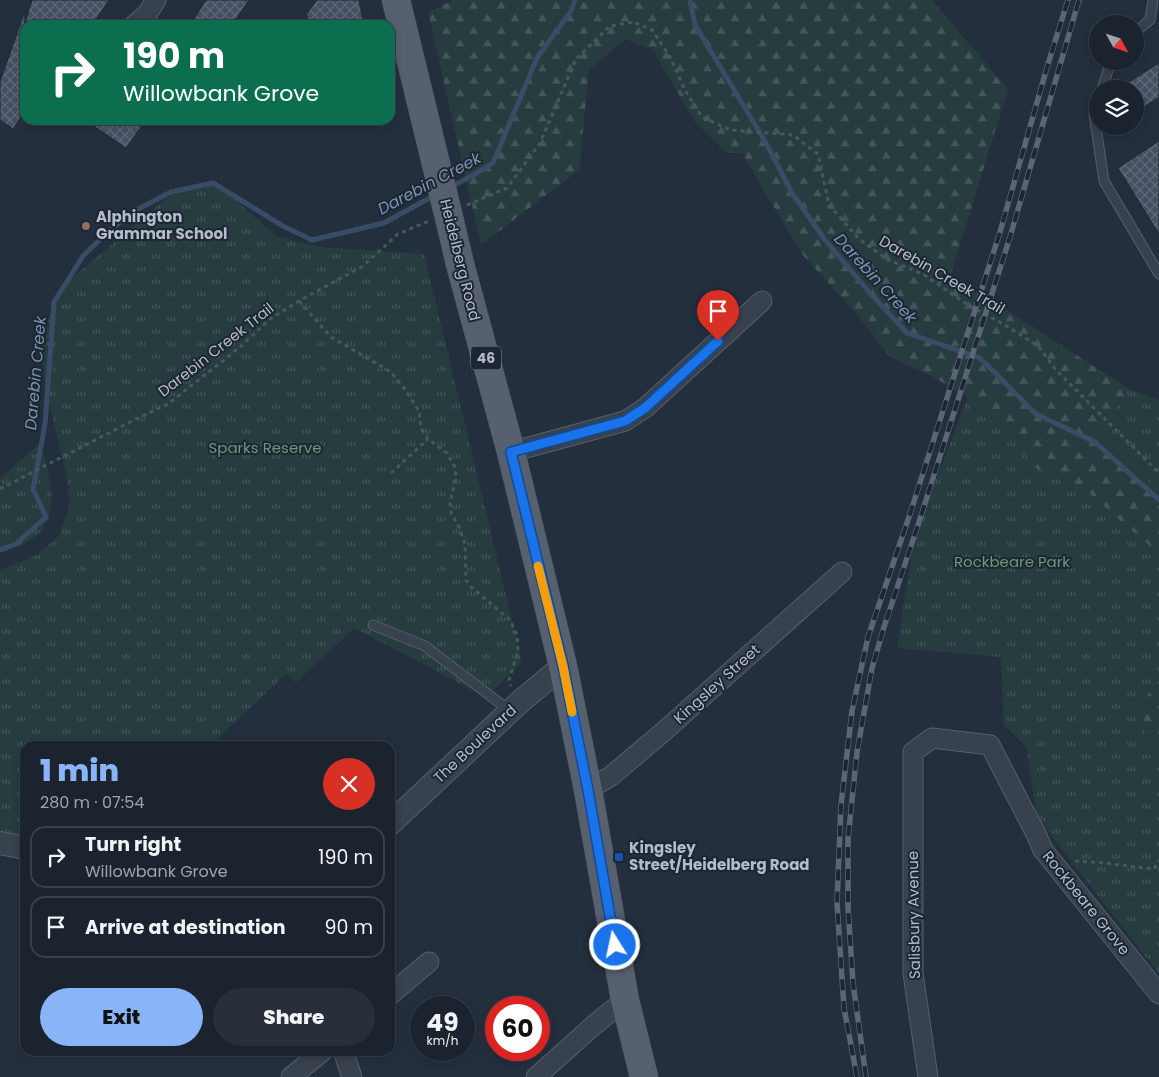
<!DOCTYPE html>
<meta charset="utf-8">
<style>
:root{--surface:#1b232e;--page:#282f3a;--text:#f1f3f6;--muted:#a0a4aa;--line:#39404a;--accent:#8ab4f8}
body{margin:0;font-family:Poppins,sans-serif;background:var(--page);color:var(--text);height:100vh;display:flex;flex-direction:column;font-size:19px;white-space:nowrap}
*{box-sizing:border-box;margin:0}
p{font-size:16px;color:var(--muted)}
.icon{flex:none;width:28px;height:28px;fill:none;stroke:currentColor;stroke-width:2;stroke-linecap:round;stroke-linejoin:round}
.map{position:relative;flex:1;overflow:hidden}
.sheet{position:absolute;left:20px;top:741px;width:375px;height:315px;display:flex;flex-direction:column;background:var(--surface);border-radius:15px;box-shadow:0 2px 8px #0003,0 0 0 1px var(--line)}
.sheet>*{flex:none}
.banner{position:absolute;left:20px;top:20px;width:375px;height:105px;border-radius:15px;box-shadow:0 2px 8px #0003,0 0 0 1px var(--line);background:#0b6e4f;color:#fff;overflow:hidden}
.needle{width:32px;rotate:130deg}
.fabs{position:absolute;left:1089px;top:15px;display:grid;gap:10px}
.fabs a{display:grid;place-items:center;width:55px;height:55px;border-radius:50%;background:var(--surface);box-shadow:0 2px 8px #0003,0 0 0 1px var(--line);font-size:25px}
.speed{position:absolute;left:410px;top:996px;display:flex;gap:10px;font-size:25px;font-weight:700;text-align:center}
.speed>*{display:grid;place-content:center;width:65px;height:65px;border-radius:50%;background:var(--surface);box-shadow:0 2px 8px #0003,0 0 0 1px var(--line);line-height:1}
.speed small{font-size:12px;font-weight:400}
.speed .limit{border:8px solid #d22;background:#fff;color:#111}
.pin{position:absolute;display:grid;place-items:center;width:42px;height:42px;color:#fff;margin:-51px -21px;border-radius:50% 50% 50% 0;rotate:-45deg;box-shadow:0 0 5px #0007}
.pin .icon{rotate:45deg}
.me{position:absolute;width:55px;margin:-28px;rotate:350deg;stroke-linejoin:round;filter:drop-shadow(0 0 4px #0008)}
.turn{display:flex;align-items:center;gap:18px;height:105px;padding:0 20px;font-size:22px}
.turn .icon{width:65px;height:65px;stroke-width:2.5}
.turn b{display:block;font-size:35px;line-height:42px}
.round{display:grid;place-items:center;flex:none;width:52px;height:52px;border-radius:26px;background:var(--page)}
.head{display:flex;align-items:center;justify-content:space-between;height:85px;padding:0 20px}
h1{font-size:30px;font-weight:800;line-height:38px;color:var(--accent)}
.action{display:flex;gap:10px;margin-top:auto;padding:10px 20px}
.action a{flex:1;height:58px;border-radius:30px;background:var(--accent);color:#111;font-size:20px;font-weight:800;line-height:58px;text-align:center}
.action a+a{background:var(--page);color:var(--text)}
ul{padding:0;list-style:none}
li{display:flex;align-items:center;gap:15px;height:62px;margin:0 10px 8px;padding:0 10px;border:2px solid var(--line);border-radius:15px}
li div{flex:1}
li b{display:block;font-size:19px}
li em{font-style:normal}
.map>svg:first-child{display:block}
.forest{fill:url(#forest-firs)}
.park{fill:url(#park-tufts)}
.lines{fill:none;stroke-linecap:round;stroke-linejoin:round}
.stream{stroke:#394c67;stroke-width:5}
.building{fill:url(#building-cross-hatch);stroke:#1f2835}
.service-casing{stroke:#565f6c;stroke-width:11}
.minor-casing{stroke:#565f6c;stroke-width:21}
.tertiary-casing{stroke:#565f6c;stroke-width:24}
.primary-casing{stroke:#414a57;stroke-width:29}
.path{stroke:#44595c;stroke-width:3;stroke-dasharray:4 4;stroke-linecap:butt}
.service{stroke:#38414e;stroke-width:9}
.minor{stroke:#38414e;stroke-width:19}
.tertiary{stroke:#38414e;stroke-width:22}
.primary{stroke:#56606e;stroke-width:28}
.rail-casing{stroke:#5a6575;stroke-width:5.5}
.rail{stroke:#1d2633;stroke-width:4;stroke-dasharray:11;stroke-linecap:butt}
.primary-bridge-casing{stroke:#414a57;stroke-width:29;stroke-linecap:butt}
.primary-bridge{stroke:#56606e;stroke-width:28}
.route-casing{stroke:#114b97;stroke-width:12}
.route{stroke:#1a73e8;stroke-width:9}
.slow{stroke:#f59e0b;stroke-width:9}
.education-dot{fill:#8d6e63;stroke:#1d2633;stroke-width:2}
.transit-dot{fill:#1a4fb4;stroke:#1d2633;stroke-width:2}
.labels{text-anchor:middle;stroke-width:4;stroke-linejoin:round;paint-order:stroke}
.shield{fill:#1d2633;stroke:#878f9c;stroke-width:1}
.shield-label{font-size:14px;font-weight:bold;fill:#b4bcc9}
.poi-label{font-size:15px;font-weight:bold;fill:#b4bcc9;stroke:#1d2633;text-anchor:start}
.street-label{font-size:15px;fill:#b4bcc9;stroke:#1d2633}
.park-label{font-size:15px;fill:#6b9a76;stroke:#1d2633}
.water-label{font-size:16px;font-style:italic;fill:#7c92b1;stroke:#1d2633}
</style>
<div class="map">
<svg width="1159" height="1077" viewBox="0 0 1159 1077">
<defs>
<pattern id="forest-firs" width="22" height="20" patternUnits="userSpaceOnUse" patternTransform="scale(1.25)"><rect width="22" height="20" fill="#263c3f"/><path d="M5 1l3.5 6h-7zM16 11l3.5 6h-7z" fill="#435659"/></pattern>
<pattern id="park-tufts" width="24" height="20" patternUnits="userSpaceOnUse" patternTransform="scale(1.25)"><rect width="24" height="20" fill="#263c3f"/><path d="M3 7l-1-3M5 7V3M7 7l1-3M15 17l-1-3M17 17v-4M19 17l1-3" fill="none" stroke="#435659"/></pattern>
<pattern id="building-cross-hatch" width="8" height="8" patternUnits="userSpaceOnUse" patternTransform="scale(1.25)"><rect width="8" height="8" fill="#455162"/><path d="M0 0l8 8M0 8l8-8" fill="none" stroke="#5d6877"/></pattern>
</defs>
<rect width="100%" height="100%" fill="#242f3e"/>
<polygon class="forest" points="453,0 932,0 1008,89 951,274 1129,389 1159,400 1159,958 1034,798 1012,650 911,649 968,397 931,376 889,356 855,312 802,254 742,153 727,153 695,122 653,50 625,39 589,70 579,170 481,245 428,12"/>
<g class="park">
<polygon points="216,184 229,190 244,208 276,236 321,247 424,254 522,662 486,697 354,628 296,682 287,673 211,745 212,746 25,746 25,836 0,831 0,570 37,555 59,536 70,505 66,473 45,386 42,356 45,330 56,296 72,278 167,198 198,185"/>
<polygon points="1129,389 1159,400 1159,492 1099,432"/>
<polygon points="968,397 1013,439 1034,467 1083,488 1159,554 1159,680 1155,683 1139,709 1148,740 1159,753 1159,974 1037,817 1028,748 1004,725 1001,657 897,648 914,538"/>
<path d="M 40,443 C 49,473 64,517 32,539 C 22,545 11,549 0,553 L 0,479 Z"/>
</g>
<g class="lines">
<g class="stream">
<polyline points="690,0 695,25 766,143 792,193 825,240 871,294 907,333 980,358 1036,414 1095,442 1159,500"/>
<polyline points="451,187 475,174 493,163 537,58 571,11 575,0"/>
<polyline points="0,550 16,544 46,517 33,489 45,424 54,302 83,256 111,229 140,208 171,192 213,183 283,226 312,240 384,223 435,195"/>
</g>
</g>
<g class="building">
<polygon points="32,0 109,0 92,25 25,25 25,111 13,129 0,120 0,82 23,16 25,16 25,23"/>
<polygon points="206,0 249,0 232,25 190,25"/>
<polygon points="317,0 359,0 364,25 302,25 308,17 306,15"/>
<polygon points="1159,63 1159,97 1135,113 1135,89 1118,89"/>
<polygon points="85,120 146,120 126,148"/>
<polygon points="1159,141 1159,234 1118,168"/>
</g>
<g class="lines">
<defs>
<g id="service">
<polyline points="1135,32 1150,20 1153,0"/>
<polyline points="1102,89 1111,61"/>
<polyline points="1098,103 1094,114 1104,181 1159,274"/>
<polyline points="373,625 425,646 510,711"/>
</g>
<g id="minor">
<polyline points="135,24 147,14 156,0"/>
<polyline points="511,452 625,421 645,408 762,301"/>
<polyline points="588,790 611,776 662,733 842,572"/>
<polyline points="390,995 429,962"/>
<polyline points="343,1051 352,1077"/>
<polyline points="291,1077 323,1051"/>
<polyline points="536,1077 594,1025 625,1000"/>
<polyline points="928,1077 913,973 913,752 932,738 990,745 1037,836 1043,850 1159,994"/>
</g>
<g id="tertiary">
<polyline points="390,824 521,701 563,666"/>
<polyline points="0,843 25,848"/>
</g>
<g id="primary">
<polyline points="396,0 446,205"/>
<polyline points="460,264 511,452 563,666 588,790 625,1000 644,1077"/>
</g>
</defs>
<use href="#service" class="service-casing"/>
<use href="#minor" class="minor-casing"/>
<use href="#tertiary" class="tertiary-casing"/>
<use href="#primary" class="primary-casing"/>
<g class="path">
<polyline points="467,205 507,188 540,143 576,59 610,26 633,22 652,30 670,57 685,90 702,117 730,130 793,135 818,154 829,205 859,239 888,260 923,274 968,305 1003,324 1038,346 1056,370 1159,473"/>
<polyline points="299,301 331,337 391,372 404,388 419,411 421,428 428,439 447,453 455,467 456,477 450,503 451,513 459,527 465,544 466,580 471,587 510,620 517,635 518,651 509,680 511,686"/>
<polyline points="391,473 428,439"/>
<polyline points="0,489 134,420 168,404 239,348 270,319 299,301 363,266 398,234 429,221"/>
<path d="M 1075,861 C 1102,862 1128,866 1154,869 L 1159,860"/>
</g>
<use href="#service" class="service"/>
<use href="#minor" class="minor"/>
<use href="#tertiary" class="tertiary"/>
<use href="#primary" class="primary"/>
<defs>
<g id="rail">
<polyline points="857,1077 844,1008 837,903 841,805 852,711 868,637 910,514 1000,232 1048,64 1068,0"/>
<polyline points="866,1077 853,983 848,908 848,839 857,752 872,668 884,627 920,519 1010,237 1079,0"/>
</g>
</defs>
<use href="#rail" class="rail-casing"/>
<use href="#rail" class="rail"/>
<defs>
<polyline id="primary-bridge" points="446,205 460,264"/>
</defs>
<use href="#primary-bridge" class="primary-bridge-casing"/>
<use href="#primary-bridge" class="primary-bridge"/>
</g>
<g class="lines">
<defs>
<polyline id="route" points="615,945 588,790 563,666 511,452 625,421 645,408 718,341"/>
</defs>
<use href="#route" class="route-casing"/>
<use href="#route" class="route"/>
<polyline class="slow" points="538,566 563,666 572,712"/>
</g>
<circle class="education-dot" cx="86" cy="226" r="5"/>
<rect class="transit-dot" x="614" y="852" width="10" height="10" rx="2.5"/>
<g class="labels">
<rect class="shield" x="471" y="346.5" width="30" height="23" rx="4"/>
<g class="shield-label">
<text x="486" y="363">46</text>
</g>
<g class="poi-label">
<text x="96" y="222">Alphington<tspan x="96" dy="17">Grammar School</tspan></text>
<text x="629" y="853">Kingsley<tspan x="629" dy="17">Street/Heidelberg Road</tspan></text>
</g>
<g class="street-label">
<text transform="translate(460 260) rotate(76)" y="5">Heidelberg Road</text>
<text transform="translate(942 275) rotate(30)" y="5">Darebin Creek Trail</text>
<text transform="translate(216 350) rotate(-38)" y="5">Darebin Creek Trail</text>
<text transform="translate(717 684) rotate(-42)" y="5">Kingsley Street</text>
<text transform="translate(475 744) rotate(-43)" y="5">The Boulevard</text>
<text transform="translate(1086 903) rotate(51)" y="5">Rockbeare Grove</text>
<text transform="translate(914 915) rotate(-91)" y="5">Salisbury Avenue</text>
</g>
<g class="park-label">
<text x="265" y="453">Sparks Reserve</text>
<text x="1012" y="567">Rockbeare Park</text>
</g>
<g class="water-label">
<text transform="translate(429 183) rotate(-28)" y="6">Darebin Creek</text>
<text transform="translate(876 278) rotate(48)" y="6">Darebin Creek</text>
<text transform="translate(35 373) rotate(-85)" y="6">Darebin Creek</text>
</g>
</g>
</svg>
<div class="fabs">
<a><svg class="needle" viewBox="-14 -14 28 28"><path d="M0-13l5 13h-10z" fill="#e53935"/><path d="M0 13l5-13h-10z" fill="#a0a4aa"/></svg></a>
<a><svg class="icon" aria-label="layers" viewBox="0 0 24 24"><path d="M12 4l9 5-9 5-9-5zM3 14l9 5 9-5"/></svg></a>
</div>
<div class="speed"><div>49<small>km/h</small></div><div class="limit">60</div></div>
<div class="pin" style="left:718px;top:341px;background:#d93025"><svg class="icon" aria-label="arrive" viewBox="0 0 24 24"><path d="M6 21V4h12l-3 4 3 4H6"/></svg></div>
<svg class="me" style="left:615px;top:945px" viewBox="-20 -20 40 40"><circle r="17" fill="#1a73e8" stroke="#fff" stroke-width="3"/><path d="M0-11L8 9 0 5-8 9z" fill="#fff"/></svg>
<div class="banner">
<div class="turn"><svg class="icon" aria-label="right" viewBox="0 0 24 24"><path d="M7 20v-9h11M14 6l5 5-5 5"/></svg><div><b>190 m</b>Willowbank Grove</div></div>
</div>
<section class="sheet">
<div class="head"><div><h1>1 min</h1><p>280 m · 07:54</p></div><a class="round" style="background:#d93025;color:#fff"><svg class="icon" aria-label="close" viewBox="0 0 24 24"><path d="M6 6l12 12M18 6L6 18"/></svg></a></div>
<ul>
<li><svg class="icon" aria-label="right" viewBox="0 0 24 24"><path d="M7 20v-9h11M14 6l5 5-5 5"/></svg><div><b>Turn right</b><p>Willowbank Grove</p></div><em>190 m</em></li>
<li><svg class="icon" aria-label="arrive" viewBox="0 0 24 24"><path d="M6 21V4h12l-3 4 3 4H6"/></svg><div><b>Arrive at destination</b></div><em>90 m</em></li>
</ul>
<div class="action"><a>Exit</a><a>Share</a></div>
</section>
</div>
